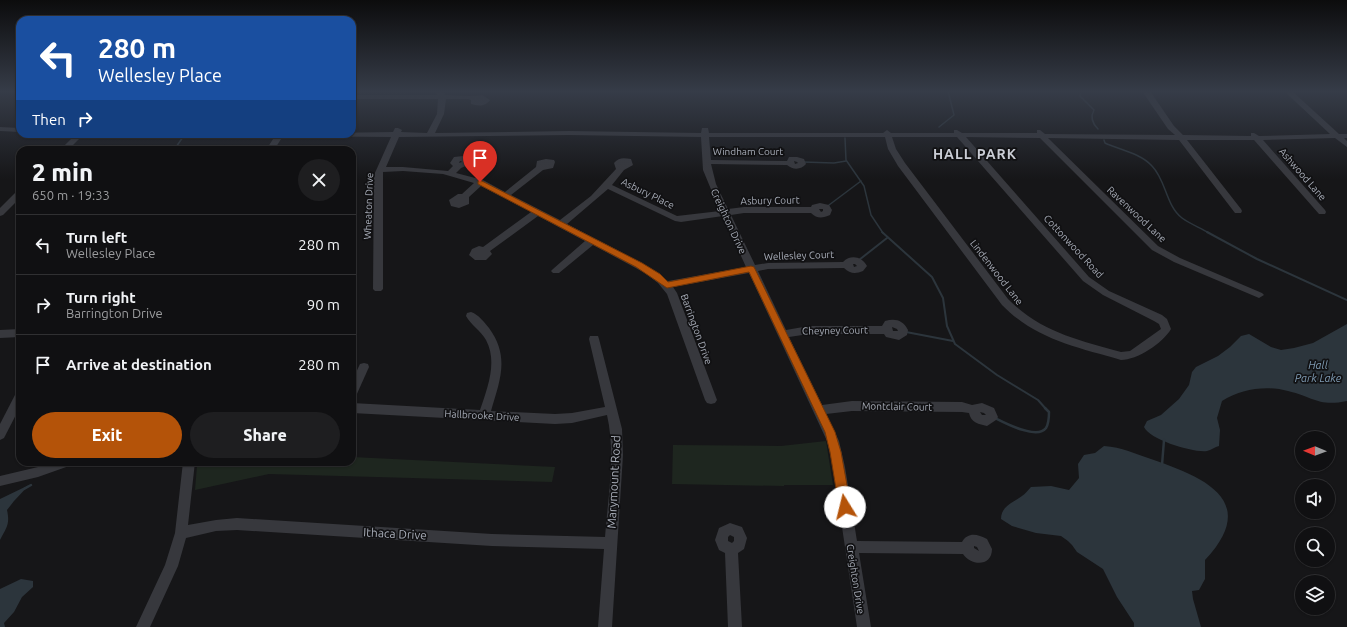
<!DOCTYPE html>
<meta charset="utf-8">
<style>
:root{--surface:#101012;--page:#1e1e20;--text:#f1f3f6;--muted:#9c9d9f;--line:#303032;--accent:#b45309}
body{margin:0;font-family:Ubuntu,sans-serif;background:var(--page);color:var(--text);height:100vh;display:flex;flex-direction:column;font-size:15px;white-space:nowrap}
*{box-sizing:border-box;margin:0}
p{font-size:13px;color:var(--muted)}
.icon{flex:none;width:22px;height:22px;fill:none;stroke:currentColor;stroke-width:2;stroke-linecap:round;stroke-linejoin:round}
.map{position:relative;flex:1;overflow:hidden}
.drawer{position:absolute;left:16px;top:146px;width:340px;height:320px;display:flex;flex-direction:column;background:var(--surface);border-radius:12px;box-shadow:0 1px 3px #0004,0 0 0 1px var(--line)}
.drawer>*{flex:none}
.banner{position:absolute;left:16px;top:16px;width:340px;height:122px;border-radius:12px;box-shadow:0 1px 3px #0004,0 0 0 1px var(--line);background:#1a4fa0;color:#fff;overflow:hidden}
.needle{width:26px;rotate:271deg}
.tools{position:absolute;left:1295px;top:431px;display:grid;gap:8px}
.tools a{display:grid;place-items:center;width:40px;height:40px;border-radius:50%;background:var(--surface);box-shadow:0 1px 3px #0004,0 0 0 1px var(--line);font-size:20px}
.pin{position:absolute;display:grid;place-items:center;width:34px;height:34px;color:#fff;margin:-41px -17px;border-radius:50% 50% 50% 0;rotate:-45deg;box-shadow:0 0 4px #0007}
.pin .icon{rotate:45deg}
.me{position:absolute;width:44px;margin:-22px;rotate:351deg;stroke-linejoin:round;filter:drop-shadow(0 0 3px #0008)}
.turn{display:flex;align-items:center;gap:14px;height:84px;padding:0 16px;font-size:18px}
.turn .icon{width:52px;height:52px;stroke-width:2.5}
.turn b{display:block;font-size:28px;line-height:34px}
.then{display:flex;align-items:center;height:38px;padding:0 16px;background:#0003;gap:8px;font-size:15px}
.round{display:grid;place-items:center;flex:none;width:42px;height:42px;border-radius:21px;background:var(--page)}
.head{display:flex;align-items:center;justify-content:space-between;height:68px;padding:0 16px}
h1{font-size:24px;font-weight:800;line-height:30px}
.primary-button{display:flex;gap:8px;margin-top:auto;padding:8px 16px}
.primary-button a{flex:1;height:46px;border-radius:24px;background:var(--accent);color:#fff;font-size:16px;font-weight:800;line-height:46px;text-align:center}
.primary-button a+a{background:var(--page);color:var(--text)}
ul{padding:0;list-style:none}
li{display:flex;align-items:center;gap:12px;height:60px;padding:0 16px;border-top:1px solid var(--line)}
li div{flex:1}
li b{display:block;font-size:15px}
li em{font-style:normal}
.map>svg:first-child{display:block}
.green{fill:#1e261f}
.water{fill:#2c353c}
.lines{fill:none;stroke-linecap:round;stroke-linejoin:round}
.stream-far2{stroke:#2c353c;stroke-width:1.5}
.stream-far1{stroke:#2c353c;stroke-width:2}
.stream{stroke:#2c353c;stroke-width:2.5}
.minor{fill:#37383d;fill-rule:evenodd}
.route{fill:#b45309;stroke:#753606}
.labels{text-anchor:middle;stroke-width:3.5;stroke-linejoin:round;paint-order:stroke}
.street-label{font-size:10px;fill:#a8adb8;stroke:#111113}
.water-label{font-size:11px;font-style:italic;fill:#7f9bb3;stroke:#111113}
.near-street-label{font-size:12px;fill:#a8adb8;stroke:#111113}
.district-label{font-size:14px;font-weight:bold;letter-spacing:1px;fill:#c9ccd4;stroke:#111113}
</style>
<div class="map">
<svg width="1347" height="627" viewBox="0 0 1347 627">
<rect width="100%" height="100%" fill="#161618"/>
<g class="green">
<polygon points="352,91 401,91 406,94 352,94"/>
<polygon points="826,441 833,485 784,485 784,486 672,484 673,445 781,446"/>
<polygon points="352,457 555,467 552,482 269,474 195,490 197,466 216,462 352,462"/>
</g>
<g class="water">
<path d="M 1347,324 L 1347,401 C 1319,407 1313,397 1288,391 C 1266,385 1241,389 1222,401 L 1217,418 L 1220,430 L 1219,446 C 1215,447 1211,450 1207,451 C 1194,453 1150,440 1144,427 L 1147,421 L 1161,415 L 1179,399 L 1189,385 L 1192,372 L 1196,367 L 1218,356 L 1230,347 L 1241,336 L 1249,334 L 1271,347 L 1281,350 L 1294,348 L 1313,343 Z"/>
<path d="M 1104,446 C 1122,447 1135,454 1151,459 C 1203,477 1261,500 1205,560 L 1205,579 L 1199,590 L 1192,591 L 1193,599 L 1201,627 L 1134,627 L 1134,623 L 1117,597 L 1103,569 L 1077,552 L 1072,545 L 1068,541 L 1061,536 L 1036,533 L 1012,526 L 1001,519 C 1001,506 1013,503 1022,496 C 1025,494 1028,490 1031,487 L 1051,486 L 1069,490 L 1079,478 L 1078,464 L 1084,455 L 1095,453 Z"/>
<path d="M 29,485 L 14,501 L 7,510 C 10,524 7,527 0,540 L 0,499 Z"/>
<polygon points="21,579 33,581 33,587 22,597 14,612 4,623 5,627 0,627 0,589"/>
</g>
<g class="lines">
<g class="stream-far2">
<path d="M 1081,91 L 1080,96 L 1094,110 C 1090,117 1093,124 1098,129"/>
<polyline points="939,127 954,115 948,91"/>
<polyline points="845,138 846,160 864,186 871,215 883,233"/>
<path d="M 1104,140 L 1105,143 C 1120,150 1140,153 1152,166 C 1166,180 1166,206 1182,218 C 1190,224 1201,228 1209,233"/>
<polyline points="174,150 185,134"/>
<polyline points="803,162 834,163 846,161"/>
<polyline points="829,205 861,181"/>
</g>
<g class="stream-far1">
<polyline points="882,232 932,277 943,298 947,326 955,344 997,375 1038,400 1046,409"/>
<polyline points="1207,232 1257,259 1347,300"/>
<polyline points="859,260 887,238"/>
<polyline points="906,332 953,341"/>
</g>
<g class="stream">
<path d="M 995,418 C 1005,423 1037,440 1046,428 C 1049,423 1049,417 1049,412 L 1045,408"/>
<polyline points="1162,465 1164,440"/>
<polyline points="24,489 31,485"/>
</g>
<g class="minor">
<path d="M 436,91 L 444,91 L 445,95 C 456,95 472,97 482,95 L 490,100 C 485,107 478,106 471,104 L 471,100 L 468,99 L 446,99 L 444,114 L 435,133 L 569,131 L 701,133 L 702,128 L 708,128 L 709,133 L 883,133 L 887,130 L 891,133 L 954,133 L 954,130 L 957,130 L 962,133 L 1037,133 L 1037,130 L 1040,130 L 1045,134 L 1175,135 L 1168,129 L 1142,91 L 1150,91 L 1174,126 L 1183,135 L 1251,136 L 1251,133 L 1254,133 L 1259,136 L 1330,134 L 1284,91 L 1292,91 L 1339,134 L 1347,134 L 1347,138 L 1344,138 L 1347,141 L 1347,147 L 1335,138 L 1263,140 L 1325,210 L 1326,212 L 1325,214 L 1319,214 L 1254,140 L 1187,140 L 1241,209 L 1242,211 L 1241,213 L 1235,213 L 1179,140 L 1048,138 L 1158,246 L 1180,258 L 1262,293 L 1264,295 L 1259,298 L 1174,262 L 1152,250 L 1040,138 L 966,137 L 1089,277 L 1109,291 L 1162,315 L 1167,319 L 1171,329 C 1163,343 1137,360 1121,360 C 1076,347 1035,339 1002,305 L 898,166 L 888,149 L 885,137 L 709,137 L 711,160 L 787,161 L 789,157 L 797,157 L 804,159 L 806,164 C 801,170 793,170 787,165 L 711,164 L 716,184 L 728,209 L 744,207 L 811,207 L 812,205 L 820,203 L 829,205 L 832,210 L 830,215 C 823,218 817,219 811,213 L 744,213 L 731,215 L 755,265 L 768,263 L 843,262 C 851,254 862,257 867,266 L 863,271 C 856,274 850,274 844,268 L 768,269 L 758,271 L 786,330 L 809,326 L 882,326 L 885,321 C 895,318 903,320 908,330 L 907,335 L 899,340 L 886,337 L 884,334 L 809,334 L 789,337 L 822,405 L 852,401 L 962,402 L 972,405 L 982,403 L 994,408 L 998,417 L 996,420 L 987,426 C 979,424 971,423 969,413 L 962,412 L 852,411 L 826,414 L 839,441 L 845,467 L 857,541 L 962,542 C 968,532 977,534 987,539 L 992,549 C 992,567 971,566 963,554 L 859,553 L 871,627 L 857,627 L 833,467 L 827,441 L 749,273 L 673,287 L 677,293 L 717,400 L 715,403 L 711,404 L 707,403 L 705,400 L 667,294 L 658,283 L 645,273 L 593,245 L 559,273 L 553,273 L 551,271 L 553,269 L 585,241 L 538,216 L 490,251 L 492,254 L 486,260 L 475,260 L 469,255 L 472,249 L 479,246 L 483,247 L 531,212 L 481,186 L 469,197 L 469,204 L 459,208 L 451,206 L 449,200 L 458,194 L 462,194 L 474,183 L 443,174 L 403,171 L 383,172 L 383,289 L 381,291 L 375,291 L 373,289 L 374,175 L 391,137 L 283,136 L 274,150 L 266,150 L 275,136 L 266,136 L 262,134 L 393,132 L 395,128 L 398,128 L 402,130 L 401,132 L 427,133 L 437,114 L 438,99 L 352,99 L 352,95 L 437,95 ZM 569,135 L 701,137 L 703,170 L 720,211 L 677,216 L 612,185 L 624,170 L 633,165 L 631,159 C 624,158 619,157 614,163 L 616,169 L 591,196 L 560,220 L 511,195 L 543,170 L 553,168 L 555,162 L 554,160 L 546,159 L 537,161 L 536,167 L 505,192 L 483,180 L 456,173 L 461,168 L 470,164 L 470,159 L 463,156 L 454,157 L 450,163 L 453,166 L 448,171 L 403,167 L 386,167 L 399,137 ZM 892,137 L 957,137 L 1083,281 L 1103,295 L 1154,321 L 1159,324 L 1161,329 L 1130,351 L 1121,352 C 1078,340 1041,332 1008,299 L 905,163 L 896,149 ZM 460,161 L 461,161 L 462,162 L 459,163 ZM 794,161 L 797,162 L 798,163 L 795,164 ZM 608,189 L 675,221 L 681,222 L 723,216 L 746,267 L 668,281 L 642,263 L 567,224 ZM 819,209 L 823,209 L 823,211 L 821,212 ZM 853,264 L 855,264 L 857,266 L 854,267 ZM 892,327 L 897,329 L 898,331 L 893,331 ZM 980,412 L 984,413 L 986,415 L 982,415 ZM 974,546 L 977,547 L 979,551 L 974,548 Z"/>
<polygon points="0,127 20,128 20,132 0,131"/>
<polygon points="76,134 84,134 68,150 60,150"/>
<polygon points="20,190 20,198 3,215 0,216 0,208 17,191"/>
<path d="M 471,312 C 478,314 485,323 489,328 C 510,357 500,380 491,411 L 555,414 L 572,413 L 605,407 L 589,339 L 590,336 L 598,336 L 599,339 L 622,429 L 623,455 L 612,627 L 598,627 L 604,549 L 492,546 L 237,530 L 216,531 L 186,538 L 178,566 L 150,627 L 136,627 L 165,565 L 175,533 L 183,462 L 195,462 L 188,525 L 216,520 L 237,518 L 492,534 L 605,537 C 608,497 616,454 607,415 L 572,423 L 555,424 L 352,413 L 352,403 L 480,410 C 487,389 498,362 486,340 C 481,331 471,325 466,316 L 467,313 Z"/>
<polygon points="20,329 20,337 0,338 0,330"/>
<polygon points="364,363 368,364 369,367 356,396 352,397 352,381 360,364"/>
<polygon points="20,392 20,407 4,438 0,440 0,424 16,393"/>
<polygon points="51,462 71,462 69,466 38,477 0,486 0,476 38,467"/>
<path d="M 730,523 L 742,527 L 747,538 L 744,549 L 738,553 L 742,627 L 728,627 L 725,553 L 719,550 L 715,540 L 719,528 ZM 730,535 L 734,537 L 734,541 L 732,543 L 728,541 L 728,537 Z"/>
</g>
</g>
<linearGradient id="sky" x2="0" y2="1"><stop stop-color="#0c0c0d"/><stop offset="0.51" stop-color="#363c48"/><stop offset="1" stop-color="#363c48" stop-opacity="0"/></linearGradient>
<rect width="1347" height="179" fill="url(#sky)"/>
<polygon class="route" points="480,180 642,263 660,274 668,282 751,266 754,267 835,432 841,452 851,507 849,511 845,512 841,511 839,507 830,452 825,432 749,272 667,288 636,267 478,184 478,181"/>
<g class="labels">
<g class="street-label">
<text x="748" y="155">Windham Court</text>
<text transform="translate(1303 174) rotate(49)" y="4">Ashwood Lane</text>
<text transform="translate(648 193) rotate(26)" y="4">Asbury Place</text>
<text transform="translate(770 200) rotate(-1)" y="4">Asbury Court</text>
<text transform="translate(368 206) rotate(-88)" y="4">Wheaton Drive</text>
<text transform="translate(1137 214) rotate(43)" y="4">Ravenwood Lane</text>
<text transform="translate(729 221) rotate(65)" y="4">Creighton Drive</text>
<text transform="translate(1074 246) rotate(47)" y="4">Cottonwood Road</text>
<text transform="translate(799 255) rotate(-2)" y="4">Wellesley Court</text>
<text transform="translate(997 272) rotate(52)" y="4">Lindenwood Lane</text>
<text transform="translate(697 329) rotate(70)" y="4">Barrington Drive</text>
<text transform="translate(835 330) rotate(-1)" y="4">Cheyney Court</text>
<text transform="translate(897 406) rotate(1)" y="4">Montclair Court</text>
<text transform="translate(482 415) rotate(3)" y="4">Hallbrooke Drive</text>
<text transform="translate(856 579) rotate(81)" y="4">Creighton Drive</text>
</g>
<g class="water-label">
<text x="1318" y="369">Hall<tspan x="1318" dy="13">Park Lake</tspan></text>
</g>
<g class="near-street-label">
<text transform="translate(614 482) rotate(-87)" y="4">Marymount Road</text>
<text transform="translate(395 534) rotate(3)" y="4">Ithaca Drive</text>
</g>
<g class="district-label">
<text x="975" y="159">HALL PARK</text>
</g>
</g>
</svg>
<div class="tools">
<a><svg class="needle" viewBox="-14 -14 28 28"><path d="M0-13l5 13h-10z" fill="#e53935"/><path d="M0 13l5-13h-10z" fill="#9c9d9f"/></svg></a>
<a><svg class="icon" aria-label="sound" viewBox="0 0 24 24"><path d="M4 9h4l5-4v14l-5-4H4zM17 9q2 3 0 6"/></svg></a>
<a><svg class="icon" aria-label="search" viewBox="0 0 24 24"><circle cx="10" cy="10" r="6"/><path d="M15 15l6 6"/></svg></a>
<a><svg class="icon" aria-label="layers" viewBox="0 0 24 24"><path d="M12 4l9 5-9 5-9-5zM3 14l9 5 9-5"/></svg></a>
</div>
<div class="pin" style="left:480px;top:182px;background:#d93025"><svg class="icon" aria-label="arrive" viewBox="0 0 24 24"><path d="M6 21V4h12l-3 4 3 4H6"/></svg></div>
<svg class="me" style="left:845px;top:507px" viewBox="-20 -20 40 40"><circle r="19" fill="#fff"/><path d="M0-13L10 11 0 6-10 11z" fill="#b45309"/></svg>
<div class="banner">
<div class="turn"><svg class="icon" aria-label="left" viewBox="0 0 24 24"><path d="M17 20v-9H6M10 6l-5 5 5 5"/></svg><div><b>280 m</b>Wellesley Place</div></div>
<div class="then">Then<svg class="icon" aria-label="right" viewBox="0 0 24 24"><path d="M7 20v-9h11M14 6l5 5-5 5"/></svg></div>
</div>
<section class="drawer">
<div class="head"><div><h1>2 min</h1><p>650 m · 19:33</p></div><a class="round"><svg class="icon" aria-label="close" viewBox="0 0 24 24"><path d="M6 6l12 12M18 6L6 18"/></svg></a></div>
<ul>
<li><svg class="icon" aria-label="left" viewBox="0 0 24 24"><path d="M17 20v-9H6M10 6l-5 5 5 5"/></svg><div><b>Turn left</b><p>Wellesley Place</p></div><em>280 m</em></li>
<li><svg class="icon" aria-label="right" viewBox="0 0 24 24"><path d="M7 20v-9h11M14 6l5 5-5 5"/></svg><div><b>Turn right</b><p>Barrington Drive</p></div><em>90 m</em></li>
<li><svg class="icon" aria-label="arrive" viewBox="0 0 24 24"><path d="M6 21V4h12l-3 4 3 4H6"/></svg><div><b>Arrive at destination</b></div><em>280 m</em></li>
</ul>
<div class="primary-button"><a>Exit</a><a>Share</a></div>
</section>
</div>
